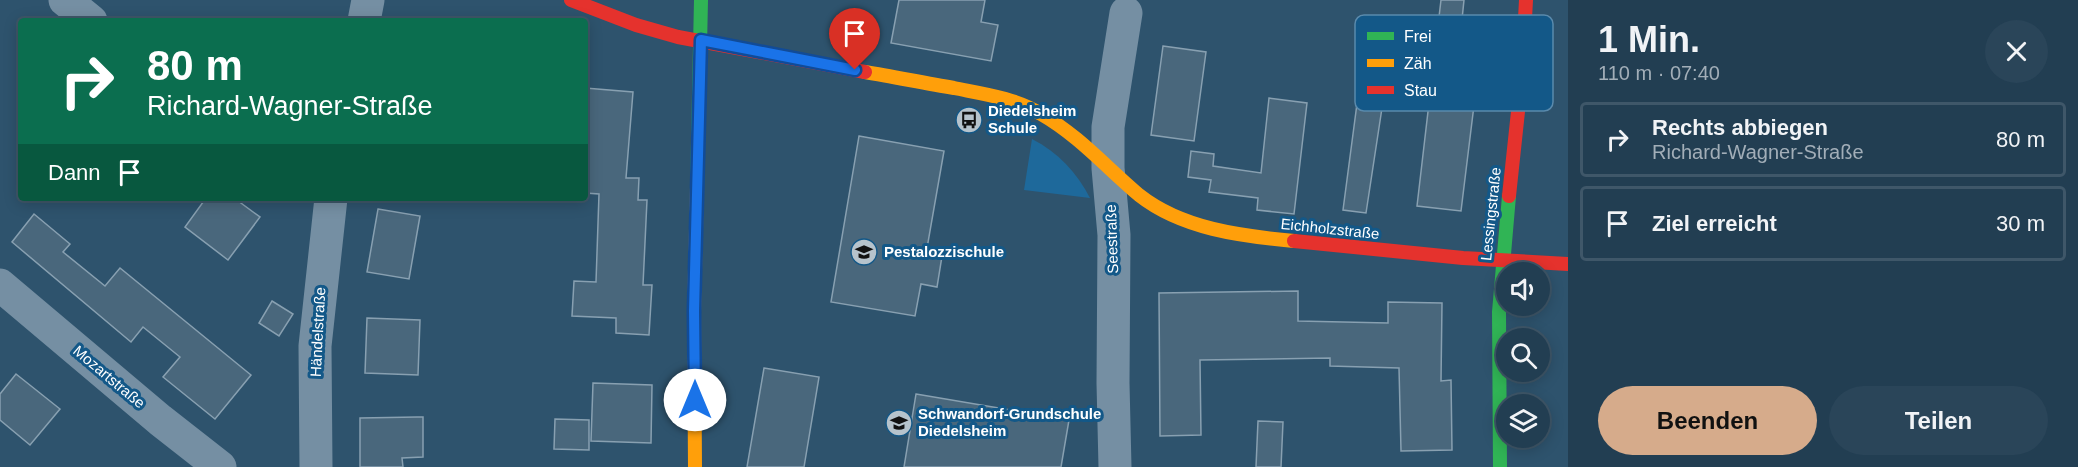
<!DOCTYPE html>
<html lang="de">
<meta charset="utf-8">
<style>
:root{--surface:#223e52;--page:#2a4559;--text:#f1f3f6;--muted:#a2aeb8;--line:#3f5769;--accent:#d6ab8b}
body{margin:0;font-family:Arial,sans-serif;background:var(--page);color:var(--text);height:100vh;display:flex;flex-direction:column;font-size:22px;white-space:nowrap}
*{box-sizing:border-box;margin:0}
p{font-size:20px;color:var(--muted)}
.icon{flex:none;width:33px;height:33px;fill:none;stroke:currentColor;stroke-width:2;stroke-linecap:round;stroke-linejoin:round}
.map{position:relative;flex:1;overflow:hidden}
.sheet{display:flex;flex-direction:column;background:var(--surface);width:510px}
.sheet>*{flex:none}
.top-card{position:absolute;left:18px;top:18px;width:570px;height:183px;border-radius:6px;box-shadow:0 3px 15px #0003,0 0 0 2px var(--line);background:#0b6e4f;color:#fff;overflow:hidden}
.fabs{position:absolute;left:1496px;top:262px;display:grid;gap:12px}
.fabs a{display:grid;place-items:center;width:54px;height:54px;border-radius:50%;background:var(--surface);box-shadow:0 3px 15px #0003,0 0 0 2px var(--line);font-size:30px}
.pin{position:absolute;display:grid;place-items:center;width:51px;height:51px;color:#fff;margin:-62px -26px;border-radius:50% 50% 50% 0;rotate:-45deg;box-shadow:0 0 6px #0007}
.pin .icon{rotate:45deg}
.me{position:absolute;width:66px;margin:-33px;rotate:0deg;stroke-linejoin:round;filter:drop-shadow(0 0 4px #0008)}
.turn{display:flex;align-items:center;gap:21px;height:126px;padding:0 30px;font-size:27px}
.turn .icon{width:78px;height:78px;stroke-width:2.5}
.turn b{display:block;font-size:42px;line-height:51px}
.then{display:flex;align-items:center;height:57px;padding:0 30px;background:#0003;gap:12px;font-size:22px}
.round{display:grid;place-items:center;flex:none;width:63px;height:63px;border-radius:32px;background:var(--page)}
.overview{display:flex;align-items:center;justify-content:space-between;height:102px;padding:0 30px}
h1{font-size:36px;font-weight:700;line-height:45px}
.cta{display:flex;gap:12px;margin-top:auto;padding:12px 30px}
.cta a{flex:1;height:69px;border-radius:36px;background:var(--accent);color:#111;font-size:24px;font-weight:700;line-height:69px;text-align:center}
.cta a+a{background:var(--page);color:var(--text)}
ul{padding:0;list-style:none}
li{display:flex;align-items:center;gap:18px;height:75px;margin:0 12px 9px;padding:0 18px;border:3px solid var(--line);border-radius:6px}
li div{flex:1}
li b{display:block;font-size:22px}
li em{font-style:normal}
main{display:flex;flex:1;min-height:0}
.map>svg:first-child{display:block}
.green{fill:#1e699b}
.building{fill:#49677c;stroke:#88a0b1;stroke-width:1.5}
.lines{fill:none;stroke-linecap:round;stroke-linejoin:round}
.street{stroke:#758fa3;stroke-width:33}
.fast{stroke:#30b455;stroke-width:14}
.slow{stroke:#ff9f0a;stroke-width:14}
.jam{stroke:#e5322d;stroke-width:14}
.route-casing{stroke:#114b97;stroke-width:15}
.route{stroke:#1a73e8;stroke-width:10}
.labels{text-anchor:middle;stroke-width:6;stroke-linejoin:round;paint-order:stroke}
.poi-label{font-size:15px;font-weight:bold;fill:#fff;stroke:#135888;text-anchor:start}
.street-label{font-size:15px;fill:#fff;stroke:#135888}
.key{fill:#135888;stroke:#5a8aac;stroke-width:1.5}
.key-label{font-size:16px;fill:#fff}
</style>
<main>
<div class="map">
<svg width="1568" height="467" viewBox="0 0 1568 467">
<rect width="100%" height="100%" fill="#2e536d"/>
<path class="green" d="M 1032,139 C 1058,152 1077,173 1090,198 L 1024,190 Z"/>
<g class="building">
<polygon points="899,0 985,0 981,22 998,25 991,61 891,43"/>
<polygon points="1441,0 1464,0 1455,87 1476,89 1461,211 1417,206"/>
<polygon points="1163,46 1206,52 1194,141 1151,135"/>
<polygon points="1363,58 1389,62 1366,213 1343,210"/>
<polygon points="585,88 633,92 626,178 639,178 638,200 647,200 643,285 652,285 649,335 616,333 616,318 572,316 574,281 596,282 599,194 585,193 585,136 587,112 585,112"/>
<polygon points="1269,98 1307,103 1294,214 1257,210 1258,198 1209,192 1211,180 1188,177 1191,151 1214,154 1213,166 1261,173"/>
<polygon points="859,136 944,151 927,248 943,250 937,287 921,284 915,316 831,302"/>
<polygon points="206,198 234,198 260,217 228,260 185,227"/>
<polygon points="378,209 420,216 409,279 367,272"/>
<polygon points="34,214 70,244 63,252 105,286 120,268 251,375 215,419 163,377 180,357 143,327 131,342 12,242"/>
<polygon points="1298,291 1298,321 1388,323 1388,302 1442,303 1441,381 1451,380 1452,450 1401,451 1399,368 1330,366 1330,358 1200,360 1201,435 1160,436 1159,293"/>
<polygon points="272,301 293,314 279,336 259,323"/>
<polygon points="367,318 420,320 418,375 365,373"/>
<polygon points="764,368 819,377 804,467 747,467"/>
<polygon points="16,374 60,409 30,445 0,420 0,394"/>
<polygon points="593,383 652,385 651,443 591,441"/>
<polygon points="916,394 1069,420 1061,467 904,467"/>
<polygon points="417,417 423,417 423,457 402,458 403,467 360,467 360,418"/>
<polygon points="555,419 589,420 589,450 554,449"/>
<polygon points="1258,421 1283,422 1281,467 1256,467"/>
</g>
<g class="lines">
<g class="street">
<polyline points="65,0 91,21"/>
<polyline points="364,21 368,0"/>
<polyline points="0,285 160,420 220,467"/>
<polyline points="316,467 315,346 331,198"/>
<polyline points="1115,467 1113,383 1114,235 1108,168 1108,127 1126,13"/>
</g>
<g class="fast">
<polyline points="697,187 701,0"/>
<polyline points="1500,467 1499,312 1509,196"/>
</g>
<g class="slow">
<path d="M 865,72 C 895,77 924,83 954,88 C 984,94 1015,98 1041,114 C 1078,135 1107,168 1139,195 C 1182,229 1241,236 1294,241"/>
<polyline points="695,467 694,311 697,187"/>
</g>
<g class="jam">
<polyline points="571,0 636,25 678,37 865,72"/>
<polyline points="1509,196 1522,74 1526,0"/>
<polyline points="1294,241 1463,258 1568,264"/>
</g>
</g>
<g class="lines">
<defs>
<polyline id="route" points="695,400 694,311 701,40 855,70"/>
</defs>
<use href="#route" class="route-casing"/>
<use href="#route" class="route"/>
</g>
<defs>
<symbol id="bus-disc" viewBox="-11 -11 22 22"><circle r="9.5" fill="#b6c3cc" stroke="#135888"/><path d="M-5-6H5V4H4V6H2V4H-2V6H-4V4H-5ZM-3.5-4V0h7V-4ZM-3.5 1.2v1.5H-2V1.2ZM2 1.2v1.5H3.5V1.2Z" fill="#111"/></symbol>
<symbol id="school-disc" viewBox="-11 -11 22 22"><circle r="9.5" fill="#b6c3cc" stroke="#135888"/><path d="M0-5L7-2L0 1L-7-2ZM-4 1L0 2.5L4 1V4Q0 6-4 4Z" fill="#111"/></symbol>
</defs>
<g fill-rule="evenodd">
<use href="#bus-disc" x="954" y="105" width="30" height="30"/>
<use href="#school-disc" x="849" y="237" width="30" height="30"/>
<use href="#school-disc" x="884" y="408" width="30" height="30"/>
</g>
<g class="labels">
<g class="poi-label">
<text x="988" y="116">Diedelsheim<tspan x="988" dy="17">Schule</tspan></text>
<text x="884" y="257">Pestalozzischule</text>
<text x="918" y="419">Schwandorf-Grundschule<tspan x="918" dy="17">Diedelsheim</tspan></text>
</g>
<g class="street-label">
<text transform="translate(1491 214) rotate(-84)" y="5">Lessingstraße</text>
<text transform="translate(1330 229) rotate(6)" y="5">Eichholzstraße</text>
<text transform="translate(1112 239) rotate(-92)" y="5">Seestraße</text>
<text transform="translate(318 332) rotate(-87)" y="5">Händelstraße</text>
<text transform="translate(109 377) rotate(40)" y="5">Mozartstraße</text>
</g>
</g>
<rect x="1355" y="15" width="198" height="96" rx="9" class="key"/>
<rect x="1367" y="32" width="27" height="8" fill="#30b455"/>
<rect x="1367" y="59" width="27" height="8" fill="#ff9f0a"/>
<rect x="1367" y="86" width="27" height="8" fill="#e5322d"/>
<g class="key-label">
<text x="1404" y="42">Frei</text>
<text x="1404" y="69">Zäh</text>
<text x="1404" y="96">Stau</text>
</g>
</svg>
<div class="fabs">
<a><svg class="icon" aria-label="sound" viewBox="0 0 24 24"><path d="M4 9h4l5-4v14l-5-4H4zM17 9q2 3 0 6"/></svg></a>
<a><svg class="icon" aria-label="search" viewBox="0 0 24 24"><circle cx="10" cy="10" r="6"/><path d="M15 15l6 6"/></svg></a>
<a><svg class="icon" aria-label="layers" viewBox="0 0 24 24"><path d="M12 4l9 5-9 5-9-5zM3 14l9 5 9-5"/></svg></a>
</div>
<div class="pin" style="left:855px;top:70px;background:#d93025"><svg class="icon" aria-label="arrive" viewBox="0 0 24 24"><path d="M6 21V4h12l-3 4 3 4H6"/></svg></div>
<svg class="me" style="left:695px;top:400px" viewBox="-20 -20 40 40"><circle r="19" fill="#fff"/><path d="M0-13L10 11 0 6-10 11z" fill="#1a73e8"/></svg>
<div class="top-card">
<div class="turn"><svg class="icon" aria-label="right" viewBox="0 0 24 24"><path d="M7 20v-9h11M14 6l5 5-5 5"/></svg><div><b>80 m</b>Richard-Wagner-Straße</div></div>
<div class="then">Dann<svg class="icon" aria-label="arrive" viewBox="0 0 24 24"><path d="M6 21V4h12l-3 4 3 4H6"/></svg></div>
</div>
</div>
<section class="sheet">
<div class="overview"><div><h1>1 Min.</h1><p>110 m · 07:40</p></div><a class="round"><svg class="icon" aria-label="close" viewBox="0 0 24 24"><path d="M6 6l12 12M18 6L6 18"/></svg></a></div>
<ul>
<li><svg class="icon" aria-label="right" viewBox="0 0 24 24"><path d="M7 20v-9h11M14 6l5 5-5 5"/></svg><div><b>Rechts abbiegen</b><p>Richard-Wagner-Straße</p></div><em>80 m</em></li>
<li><svg class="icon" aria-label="arrive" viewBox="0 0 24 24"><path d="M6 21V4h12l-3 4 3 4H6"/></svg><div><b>Ziel erreicht</b></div><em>30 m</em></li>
</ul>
<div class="cta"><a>Beenden</a><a>Teilen</a></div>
</section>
</main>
